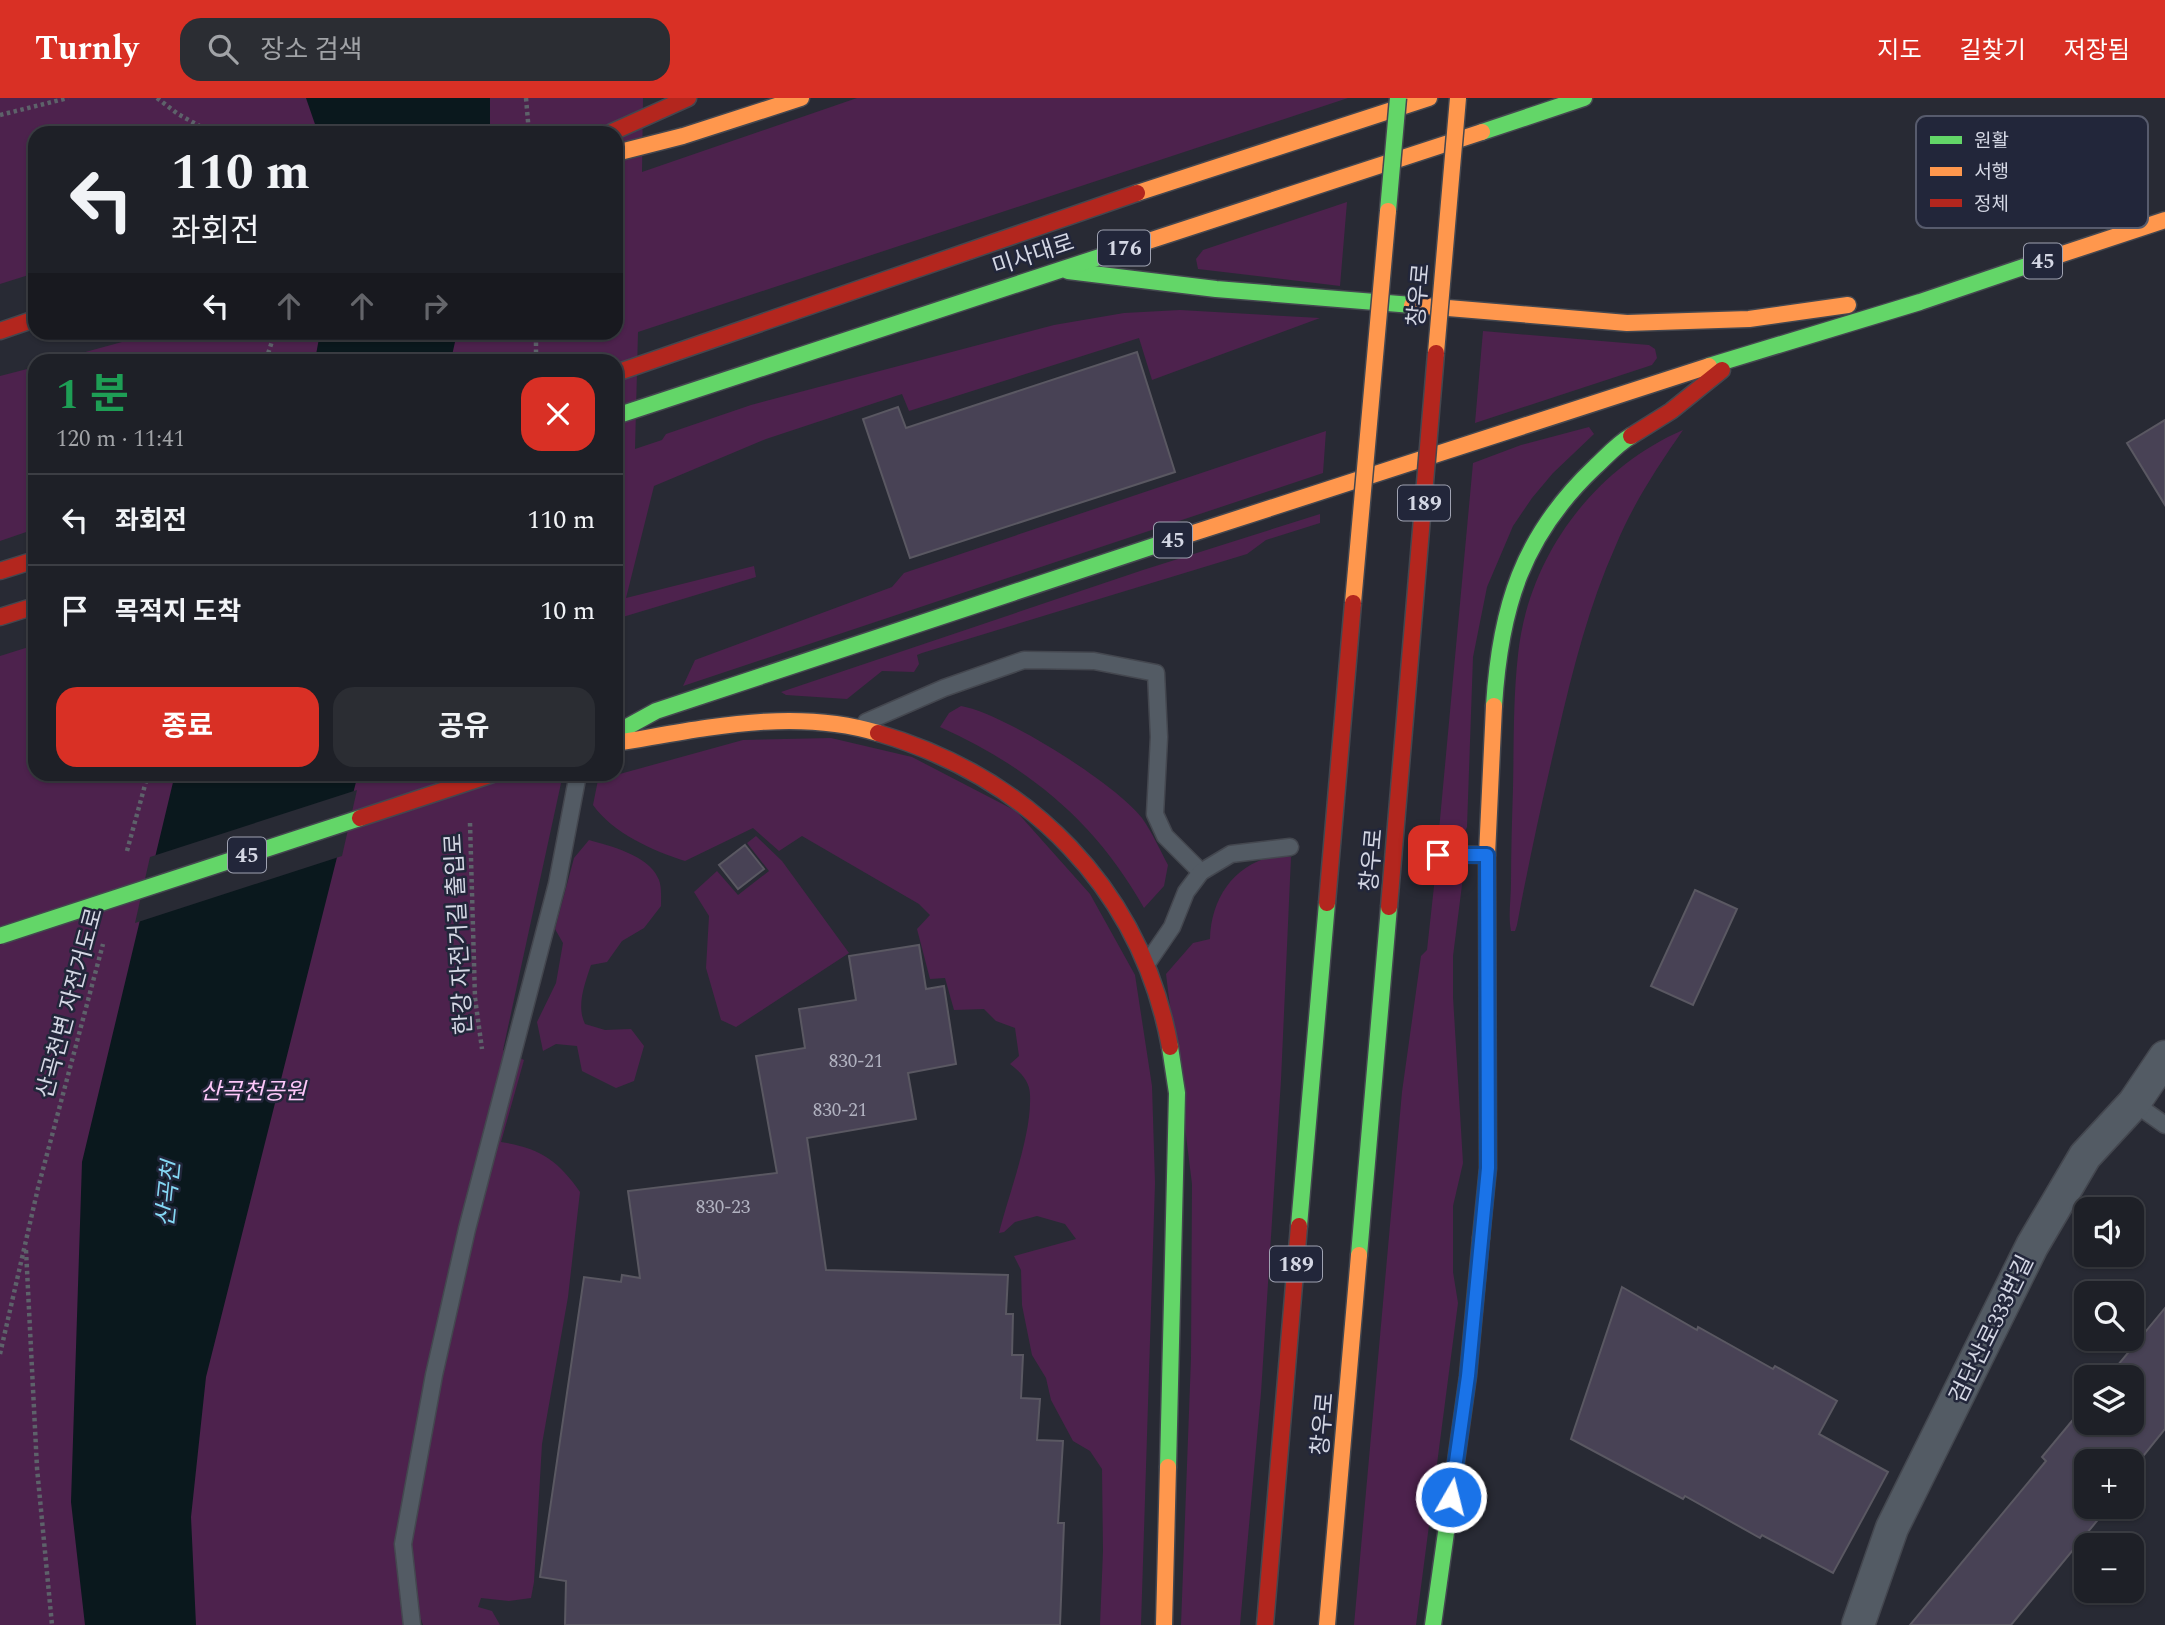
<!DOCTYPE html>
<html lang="ko">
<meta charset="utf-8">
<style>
:root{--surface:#1e2027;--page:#2b2d33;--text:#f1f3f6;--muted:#a1a3a7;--line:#3c3e44;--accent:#d93025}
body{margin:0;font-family:Spectral,"Noto Sans KR",serif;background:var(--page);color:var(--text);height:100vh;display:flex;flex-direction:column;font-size:26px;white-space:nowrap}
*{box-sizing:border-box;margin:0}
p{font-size:23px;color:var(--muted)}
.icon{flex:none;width:38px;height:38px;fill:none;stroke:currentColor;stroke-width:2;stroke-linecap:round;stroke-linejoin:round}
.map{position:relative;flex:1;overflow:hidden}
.sheet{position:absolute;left:28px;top:256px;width:595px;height:427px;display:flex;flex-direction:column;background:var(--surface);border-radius:21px;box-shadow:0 2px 5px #0004,0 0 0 2px var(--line)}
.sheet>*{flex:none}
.hud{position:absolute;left:28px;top:28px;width:595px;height:214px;border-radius:21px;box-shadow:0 2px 5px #0004,0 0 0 2px var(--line);background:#1e2027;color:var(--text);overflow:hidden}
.tools{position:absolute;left:2074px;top:1099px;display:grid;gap:14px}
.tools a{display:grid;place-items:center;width:70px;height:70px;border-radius:14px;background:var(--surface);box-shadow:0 2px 5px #0004,0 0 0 2px var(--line);font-size:35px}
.pin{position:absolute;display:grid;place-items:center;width:60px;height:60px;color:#fff;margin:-30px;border-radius:14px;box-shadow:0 4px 10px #0006}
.me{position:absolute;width:77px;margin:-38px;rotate:8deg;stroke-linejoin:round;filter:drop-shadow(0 0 5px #0008)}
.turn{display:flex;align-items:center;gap:24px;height:147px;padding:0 28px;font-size:32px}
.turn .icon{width:91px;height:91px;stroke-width:2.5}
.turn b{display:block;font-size:49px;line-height:60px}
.lanes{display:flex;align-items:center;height:66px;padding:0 28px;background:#0003;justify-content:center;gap:35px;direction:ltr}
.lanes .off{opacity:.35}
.round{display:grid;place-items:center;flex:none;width:74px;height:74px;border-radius:21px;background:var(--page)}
.overview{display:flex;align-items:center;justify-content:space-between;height:119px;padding:0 28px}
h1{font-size:42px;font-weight:700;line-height:52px;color:#1e9e55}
.cta{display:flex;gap:14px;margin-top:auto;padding:14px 28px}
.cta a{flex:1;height:80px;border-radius:21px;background:var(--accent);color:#fff;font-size:28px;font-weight:700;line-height:80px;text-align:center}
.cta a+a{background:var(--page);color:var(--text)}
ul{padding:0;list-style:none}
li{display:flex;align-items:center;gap:21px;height:91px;padding:0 28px;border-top:2px solid var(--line)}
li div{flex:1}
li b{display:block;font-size:26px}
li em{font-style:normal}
header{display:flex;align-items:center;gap:42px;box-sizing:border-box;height:98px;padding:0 35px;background:var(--accent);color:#fff}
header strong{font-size:33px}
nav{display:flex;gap:38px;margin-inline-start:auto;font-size:24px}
.search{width:490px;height:63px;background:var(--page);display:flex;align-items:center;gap:18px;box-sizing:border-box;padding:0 24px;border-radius:21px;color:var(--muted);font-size:26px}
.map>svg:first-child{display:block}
.green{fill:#4d224d}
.water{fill:#0a181d}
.pier{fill:#282a34}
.building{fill:#484255;stroke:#5a5862;stroke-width:2}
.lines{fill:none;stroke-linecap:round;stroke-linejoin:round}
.lane-casing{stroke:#44474f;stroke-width:19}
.street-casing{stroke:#44474f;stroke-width:35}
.fast-casing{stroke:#44474f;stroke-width:19}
.slow-casing{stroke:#44474f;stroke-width:19}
.jam-casing{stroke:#44474f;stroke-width:19}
.path{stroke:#5d626a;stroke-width:4.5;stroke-dasharray:3.5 3.5;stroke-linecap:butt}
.lane{stroke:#535b64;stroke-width:16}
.street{stroke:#535b64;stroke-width:32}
.fast{stroke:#63d668;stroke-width:16}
.slow{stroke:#ff974d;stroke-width:16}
.jam{stroke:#b3261e;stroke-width:16}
.fast-bridge-casing{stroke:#44474f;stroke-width:19;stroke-linecap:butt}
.slow-bridge-casing{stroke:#44474f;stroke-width:19;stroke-linecap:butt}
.jam-bridge-casing{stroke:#44474f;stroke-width:19;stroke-linecap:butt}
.fast-bridge{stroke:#63d668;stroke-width:16}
.slow-bridge{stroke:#ff974d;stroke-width:16}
.jam-bridge{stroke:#b3261e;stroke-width:16}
.route-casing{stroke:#114b97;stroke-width:18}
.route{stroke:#1a73e8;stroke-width:12}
.labels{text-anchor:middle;stroke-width:5;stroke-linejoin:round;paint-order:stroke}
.number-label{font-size:19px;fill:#b1b2c0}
.shield{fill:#22263a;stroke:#9fa2b1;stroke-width:2}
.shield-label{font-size:21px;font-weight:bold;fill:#d4d7e4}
.street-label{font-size:23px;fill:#d4d7e4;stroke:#22263a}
.park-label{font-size:23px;font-style:italic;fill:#fdc7f9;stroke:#22263a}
.water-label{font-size:24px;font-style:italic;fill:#84d7f3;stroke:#22263a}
.key{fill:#22263a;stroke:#575b6d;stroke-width:2}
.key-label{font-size:19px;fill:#d4d7e4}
</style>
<header>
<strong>Turnly</strong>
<div class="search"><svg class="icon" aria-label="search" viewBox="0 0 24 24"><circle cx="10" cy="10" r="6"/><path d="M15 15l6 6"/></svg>장소 검색</div>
<nav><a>지도</a><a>길찾기</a><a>저장됨</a></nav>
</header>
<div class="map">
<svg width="2165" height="1527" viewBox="0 0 2165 1527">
<rect width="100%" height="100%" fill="#282a34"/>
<g class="green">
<polygon points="0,0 643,0 642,74 857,0 1348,0 638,234 635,351 662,342 666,336 751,307 1054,227 1124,215 1180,212 1320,220 1152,282 1139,240 909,313 902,296 766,341 654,388 626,500 754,468 756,479 616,521 616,262 56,262 155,235 616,234 616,35 35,35 35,175 0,186"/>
<polygon points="1347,104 1340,188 1198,171 1196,161 1203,152"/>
<polygon points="1483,233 1649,247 1655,251 1657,260 1652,267 1475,325"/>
<polygon points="35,269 35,431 0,443 0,278"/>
<path d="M 1589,329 L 1594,336 L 1553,375 L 1532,400 L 1513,428 L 1487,489 L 1473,559 L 1467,729 C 1461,743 1452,742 1438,743 L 1473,365 L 1521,347 Z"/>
<path d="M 1683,332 C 1658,368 1633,406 1616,447 C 1589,507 1573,571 1558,635 C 1543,699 1529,762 1517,827 L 1515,833 L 1511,833 C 1508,818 1511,801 1511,785 C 1511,753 1512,722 1513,690 C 1514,646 1513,601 1518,557 C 1528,459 1593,371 1683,332 Z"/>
<polygon points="1326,333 1323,375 683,588 695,562 892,489 904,475"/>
<polygon points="1320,416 1320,425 1266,442 1247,456 922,555 917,557 919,566 914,574 882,573 847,601 786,597 781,594 1143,472"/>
<path d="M 35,547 L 35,676 L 563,676 L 503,952 L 524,962 L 501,1044 C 539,1050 558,1062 580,1094 L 568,1199 L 542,1346 L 534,1484 L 531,1500 L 509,1503 L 481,1500 L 478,1509 L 492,1513 L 500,1527 L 423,1527 L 421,1521 L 421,1527 L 0,1527 L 0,558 Z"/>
<path d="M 961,608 C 1003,615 1116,686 1142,720 C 1152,734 1160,752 1168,767 L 1164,788 L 1144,810 C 1096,724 1029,669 940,629 L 949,615 Z"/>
<path d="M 831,640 L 912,659 L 1016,713 L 1090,796 L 1135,877 L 1152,988 L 1155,1085 L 1141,1527 L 1100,1527 L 1103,1453 L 1102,1371 L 1090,1353 L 1073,1343 L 1051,1302 L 1046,1280 L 1032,1257 L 1022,1207 L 1021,1172 L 1014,1158 L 1076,1141 L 1065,1126 L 1037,1118 L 1015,1124 L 1004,1134 L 999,1135 C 1009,1095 1032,1037 1030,997 C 1030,983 1020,974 1010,966 L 1019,958 L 1015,930 L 996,923 L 984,911 L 954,912 L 945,880 L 930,881 L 917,831 L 930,817 L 919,806 L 802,738 L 779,753 L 753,730 L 685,763 C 653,753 613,735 593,707 L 598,682 L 743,642 Z"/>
<polygon points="756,738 782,763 849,855 736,929 721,922 706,870 709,818 694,794 717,773 738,797 769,773 747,745"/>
<path d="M 589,742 C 610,748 648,757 658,780 C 662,787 661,800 661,808 L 644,830 L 622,843 L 607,864 L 591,867 C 585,885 576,908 585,926 L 605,932 L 631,931 L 644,948 L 634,983 L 616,990 L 582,973 L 577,948 L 556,946 L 543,953 L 537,924 L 556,885 L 563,845 L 555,831 L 574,760 Z"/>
<path d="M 1274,758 L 1291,759 L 1281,982 L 1261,1295 L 1240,1527 L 1181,1527 L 1191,1260 L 1192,1086 L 1166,876 L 1193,845 L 1210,841 C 1211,801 1233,767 1274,758 Z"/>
<polygon points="1436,770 1458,771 1463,779 1453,858 1453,899 1463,1065 1453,1108 1453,1174 1458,1205 1416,1527 1354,1527 1402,994 1421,858 1427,852"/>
</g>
<g class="water">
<polygon points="306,0 490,0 490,35 318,35"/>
<polygon points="320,235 320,234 457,235 451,262 315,262"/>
<polygon points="175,676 358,676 206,1279 191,1419 196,1527 85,1527 71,1404 82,1064"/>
</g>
<polygon class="pier" points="357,692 342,758 135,825 150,759"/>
<g class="building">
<polygon points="1137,254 1175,374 910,460 863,321 898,309 906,330"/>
<polygon points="2165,322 2165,407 2127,345"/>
<polygon points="745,747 764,771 738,791 719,767"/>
<polygon points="1695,792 1737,811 1693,907 1651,888"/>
<polygon points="919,847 926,891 944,888 956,966 908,975 916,1021 807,1040 826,1172 1008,1177 1006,1216 1013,1216 1012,1257 1023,1257 1021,1300 1040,1301 1037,1342 1063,1343 1058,1425 1064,1425 1060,1527 565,1527 566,1483 540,1479 584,1179 621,1184 622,1177 640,1180 628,1093 777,1075 756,958 805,950 799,911 856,902 849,858"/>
<polygon points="1622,1189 1697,1232 1698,1229 1773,1271 1775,1268 1837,1303 1819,1336 1888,1374 1833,1475 1762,1437 1760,1440 1685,1398 1683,1401 1571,1341"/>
<polygon points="2165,1210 2165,1331 2132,1372 2132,1363 2086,1363 2086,1409 2101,1409 2096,1415 2101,1418 2011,1527 1910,1527 2046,1363 2042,1359 2086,1306 2086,1325 2132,1325 2132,1279 2108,1279"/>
</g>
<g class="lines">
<defs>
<g id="lane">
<polyline points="866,624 944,590 1024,562 1094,563 1156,575 1159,639 1155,716 1165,738 1201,774"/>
<polyline points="1438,756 1487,757"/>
<polyline points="1148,864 1172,829 1186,794 1201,774 1231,756 1290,749"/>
<polyline points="2134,1005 2165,1027"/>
<polyline points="412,1527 403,1446 434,1277 467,1131 557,786 578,676"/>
</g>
<polyline id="street" points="1858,1527 1892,1430 2032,1148 2085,1058 2134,1005 2165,959"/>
<g id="fast">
<polyline points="1482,34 1584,0"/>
<polyline points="1068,173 1216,191 1412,207"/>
<polyline points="1709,268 1920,204 2035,165"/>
<polyline points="616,318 1130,149"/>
<path d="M 1494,608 C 1500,510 1522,438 1595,369 C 1606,359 1617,346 1631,338"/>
<polyline points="616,635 656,613 1187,437"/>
<polyline points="1299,1128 1327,805"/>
<polyline points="1359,1157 1389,809"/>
<polyline points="1168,1369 1177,995 1170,949"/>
<polyline points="1433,1527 1468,1278 1481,1140"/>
</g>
<g id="slow">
<polyline points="616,55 683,38 801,0"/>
<polyline points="1137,95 1429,0"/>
<polyline points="1130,149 1482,34"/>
<polyline points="2035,165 2165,122"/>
<polyline points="1412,207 1627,225 1749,221 1848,207"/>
<polyline points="1187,437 1709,268"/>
<path d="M 616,645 C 702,631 792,609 878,635"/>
<polyline points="1481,1140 1488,1070 1487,757 1494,608"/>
<polyline points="1164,1527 1168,1369"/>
<polyline points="1327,1527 1359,1157"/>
</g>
<g id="jam">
<polyline points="610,35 688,0"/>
<polyline points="0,233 35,221"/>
<polyline points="616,275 1137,95"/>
<polyline points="1631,338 1671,313 1722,272"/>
<polyline points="0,473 35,462"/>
<polyline points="0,519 35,508"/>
<path d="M 878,635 C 1030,680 1141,791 1170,949"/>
<polyline points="1265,1527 1299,1128"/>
</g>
</defs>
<use href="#lane" class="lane-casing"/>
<use href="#street" class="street-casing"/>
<use href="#fast" class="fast-casing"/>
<use href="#slow" class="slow-casing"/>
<use href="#jam" class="jam-casing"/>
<g class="path">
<polyline points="157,0 178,16 212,35"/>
<polyline points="526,0 529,35"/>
<polyline points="0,17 68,0"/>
<polyline points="266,262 275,234"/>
<polyline points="536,262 536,234"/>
<polyline points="470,725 475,900 482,951"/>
<polyline points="127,753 148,676"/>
<polyline points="26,1152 37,1370 52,1527"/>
<polyline points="0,1256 38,1090 103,846"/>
</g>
<use href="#lane" class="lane"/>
<use href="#street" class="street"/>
<use href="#fast" class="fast"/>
<use href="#slow" class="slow"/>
<use href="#jam" class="jam"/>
<defs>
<g id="fast-bridge">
<polyline points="1388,113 1398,0"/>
<polyline points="0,838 360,720"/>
</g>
<g id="slow-bridge">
<polyline points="1436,255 1458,0"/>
<polyline points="1353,505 1388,113"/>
</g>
<g id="jam-bridge">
<polyline points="360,720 493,676"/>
<polyline points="1327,805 1353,505"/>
<polyline points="1389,809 1436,255"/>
</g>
</defs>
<use href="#fast-bridge" class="fast-bridge-casing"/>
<use href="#slow-bridge" class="slow-bridge-casing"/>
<use href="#jam-bridge" class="jam-bridge-casing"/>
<use href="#fast-bridge" class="fast-bridge"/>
<use href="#slow-bridge" class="slow-bridge"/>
<use href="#jam-bridge" class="jam-bridge"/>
</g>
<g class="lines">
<defs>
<polyline id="route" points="1438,757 1487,757 1488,1070 1468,1278 1451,1399"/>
</defs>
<use href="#route" class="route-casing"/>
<use href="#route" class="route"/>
</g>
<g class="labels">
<g class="number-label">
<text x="856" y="969">830-21</text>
<text x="840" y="1018">830-21</text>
<text x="723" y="1115">830-23</text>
</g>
<g class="shield">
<rect x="1098" y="132.5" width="52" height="35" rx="5"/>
<rect x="2024" y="145.5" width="38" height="35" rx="5"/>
<rect x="1398" y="387.5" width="52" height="35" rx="5"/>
<rect x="1154" y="424.5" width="38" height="35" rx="5"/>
<rect x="228" y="739.5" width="38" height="35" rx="5"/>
<rect x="1270" y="1148.5" width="52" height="35" rx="5"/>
</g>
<g class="shield-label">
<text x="1124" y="157">176</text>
<text x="2043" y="170">45</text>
<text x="1424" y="412">189</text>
<text x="1173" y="449">45</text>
<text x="247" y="764">45</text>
<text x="1296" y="1173">189</text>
</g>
<g class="street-label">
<text transform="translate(1033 156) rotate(-18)" y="8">미사대로</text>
<text transform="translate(1418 197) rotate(-85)" y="8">창우로</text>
<text transform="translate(1371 762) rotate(-85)" y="8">창우로</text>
<text transform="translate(458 836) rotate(-93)" y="8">한강 자전거길 출입로</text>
<text transform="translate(69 905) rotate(-75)" y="8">산곡천변 자전거도로</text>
<text transform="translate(1991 1231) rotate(-64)" y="8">검단산로333번길</text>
<text transform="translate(1322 1326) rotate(-85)" y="8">창우로</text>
</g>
<g class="park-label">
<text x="253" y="1001">산곡천공원</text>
</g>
<g class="water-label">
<text transform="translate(168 1096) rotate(-84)" y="8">산곡천</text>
</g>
</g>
<rect x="1916" y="18" width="232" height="112" rx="10" class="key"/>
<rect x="1930" y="38" width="32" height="8" fill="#63d668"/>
<rect x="1930" y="69" width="32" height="9" fill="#ff974d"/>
<rect x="1930" y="101" width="32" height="8" fill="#b3261e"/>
<g class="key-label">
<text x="1974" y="49">원활</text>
<text x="1974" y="80">서행</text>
<text x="1974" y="112">정체</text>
</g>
</svg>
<div class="tools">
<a><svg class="icon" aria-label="sound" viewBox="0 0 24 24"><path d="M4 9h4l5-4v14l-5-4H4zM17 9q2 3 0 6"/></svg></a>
<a><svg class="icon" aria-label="search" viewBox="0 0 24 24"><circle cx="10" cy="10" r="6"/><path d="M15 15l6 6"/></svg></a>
<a><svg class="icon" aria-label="layers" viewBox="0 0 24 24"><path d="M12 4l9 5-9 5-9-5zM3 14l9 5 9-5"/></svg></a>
<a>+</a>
<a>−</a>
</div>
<div class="pin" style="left:1438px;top:757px;background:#d93025"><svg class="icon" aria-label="arrive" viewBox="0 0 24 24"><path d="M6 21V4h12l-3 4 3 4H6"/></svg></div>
<svg class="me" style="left:1451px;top:1399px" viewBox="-20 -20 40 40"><circle r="17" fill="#1a73e8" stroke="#fff" stroke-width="3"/><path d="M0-11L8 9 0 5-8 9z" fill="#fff"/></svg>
<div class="hud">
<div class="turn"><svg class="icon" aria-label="left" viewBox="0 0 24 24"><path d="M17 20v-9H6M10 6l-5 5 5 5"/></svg><div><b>110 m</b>좌회전</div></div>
<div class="lanes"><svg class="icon" aria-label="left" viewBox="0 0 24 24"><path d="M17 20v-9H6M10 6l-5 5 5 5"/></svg><svg class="icon off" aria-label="ahead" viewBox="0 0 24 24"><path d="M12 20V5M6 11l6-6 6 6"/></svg><svg class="icon off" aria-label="ahead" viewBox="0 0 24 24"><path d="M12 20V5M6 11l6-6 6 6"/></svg><svg class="icon off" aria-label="right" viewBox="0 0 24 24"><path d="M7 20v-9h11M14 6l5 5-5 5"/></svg></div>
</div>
<section class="sheet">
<div class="overview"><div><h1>1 분</h1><p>120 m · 11:41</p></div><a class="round" style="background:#d93025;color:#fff"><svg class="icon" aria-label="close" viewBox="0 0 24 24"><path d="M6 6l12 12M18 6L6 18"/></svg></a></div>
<ul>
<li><svg class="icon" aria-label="left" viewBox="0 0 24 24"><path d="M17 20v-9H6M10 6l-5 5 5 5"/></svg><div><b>좌회전</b></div><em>110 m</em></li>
<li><svg class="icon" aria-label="arrive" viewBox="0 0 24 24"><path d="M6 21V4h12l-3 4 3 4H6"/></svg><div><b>목적지 도착</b></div><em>10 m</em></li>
</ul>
<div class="cta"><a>종료</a><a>공유</a></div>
</section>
</div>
